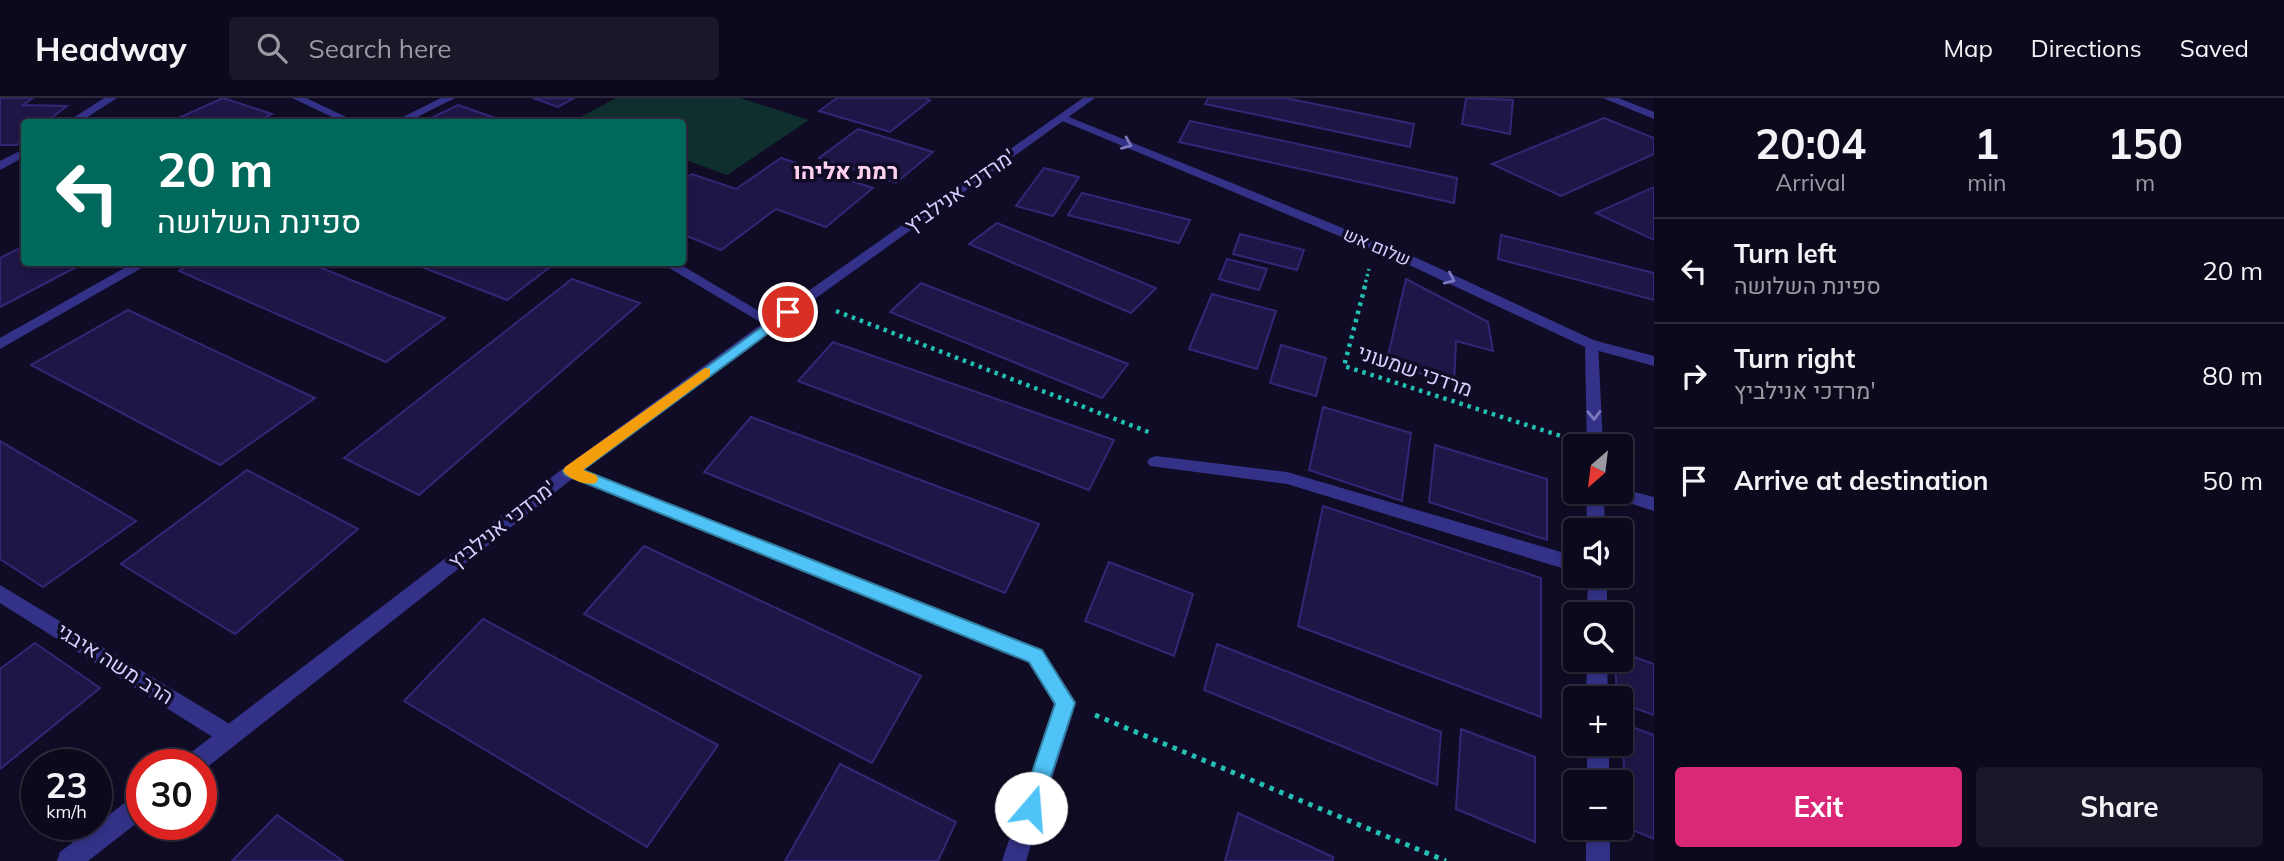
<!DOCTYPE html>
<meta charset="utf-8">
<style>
:root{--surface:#0c091c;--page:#1a1729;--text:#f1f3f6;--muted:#9a9aa3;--line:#2c2a3b;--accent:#db2777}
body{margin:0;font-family:Mulish,Heebo,sans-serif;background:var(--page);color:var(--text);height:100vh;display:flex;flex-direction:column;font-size:26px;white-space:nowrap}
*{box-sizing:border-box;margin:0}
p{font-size:23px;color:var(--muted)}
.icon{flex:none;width:38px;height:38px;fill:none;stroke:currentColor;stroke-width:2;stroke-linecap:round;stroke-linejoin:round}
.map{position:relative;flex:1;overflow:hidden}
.details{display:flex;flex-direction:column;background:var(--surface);width:630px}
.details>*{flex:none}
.top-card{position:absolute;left:21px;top:21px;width:665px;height:147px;border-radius:7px;box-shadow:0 4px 10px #0003,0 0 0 2px var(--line);background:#00695c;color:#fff;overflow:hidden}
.needle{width:46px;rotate:208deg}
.buttons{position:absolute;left:1563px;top:336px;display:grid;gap:14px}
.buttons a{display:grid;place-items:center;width:70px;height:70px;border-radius:7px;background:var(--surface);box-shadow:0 4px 10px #0003,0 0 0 2px var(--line);font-size:35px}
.speed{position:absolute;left:21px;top:651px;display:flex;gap:14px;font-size:35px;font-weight:700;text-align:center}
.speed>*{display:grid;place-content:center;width:91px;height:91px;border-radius:50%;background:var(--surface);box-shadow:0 4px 10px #0003,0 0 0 2px var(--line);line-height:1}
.speed small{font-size:18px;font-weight:400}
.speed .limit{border:10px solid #d22;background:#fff;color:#111}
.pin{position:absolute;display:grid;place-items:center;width:60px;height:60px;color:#fff;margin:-30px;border:4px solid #fff;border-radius:50%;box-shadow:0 2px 7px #0007}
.me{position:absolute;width:77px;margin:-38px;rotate:18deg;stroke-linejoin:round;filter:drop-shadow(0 0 5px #0008)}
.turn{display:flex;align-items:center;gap:24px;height:147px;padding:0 21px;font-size:32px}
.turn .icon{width:91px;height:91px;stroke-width:2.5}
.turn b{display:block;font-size:49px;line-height:60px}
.eta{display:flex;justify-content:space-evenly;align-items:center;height:119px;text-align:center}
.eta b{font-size:42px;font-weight:700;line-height:49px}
.cta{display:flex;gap:14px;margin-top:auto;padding:14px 21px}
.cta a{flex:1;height:80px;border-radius:7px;background:var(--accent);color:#fff;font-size:28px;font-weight:700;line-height:80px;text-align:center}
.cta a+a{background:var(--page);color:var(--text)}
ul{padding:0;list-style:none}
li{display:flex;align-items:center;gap:21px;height:105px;padding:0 21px;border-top:2px solid var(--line)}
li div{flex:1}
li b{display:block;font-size:26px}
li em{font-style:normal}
header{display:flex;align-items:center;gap:42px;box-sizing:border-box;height:98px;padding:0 35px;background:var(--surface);border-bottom:2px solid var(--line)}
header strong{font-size:33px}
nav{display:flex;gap:38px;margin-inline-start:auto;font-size:24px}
.search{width:490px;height:63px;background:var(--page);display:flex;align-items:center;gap:18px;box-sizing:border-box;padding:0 24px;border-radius:7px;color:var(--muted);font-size:26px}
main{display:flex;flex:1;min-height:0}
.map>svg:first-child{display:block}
.green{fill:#0e2f2d}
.building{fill:#1f1647;stroke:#342676;stroke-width:2}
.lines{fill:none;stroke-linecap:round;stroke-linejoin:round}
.path-far2{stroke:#23c0b3;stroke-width:3.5;stroke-dasharray:2.5 3.5;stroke-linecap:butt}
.path-far1{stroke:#23c0b3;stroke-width:4.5;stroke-dasharray:3.5 5;stroke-linecap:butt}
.path{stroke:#23c0b3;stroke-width:5;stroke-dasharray:4.5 6;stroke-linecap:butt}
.service{fill:#343288;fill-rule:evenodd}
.pedestrian{fill:#343288;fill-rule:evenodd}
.minor{fill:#343288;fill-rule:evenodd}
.tertiary{fill:#343288;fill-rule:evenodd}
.oneway{stroke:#7c79be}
.route{fill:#4fc3f7;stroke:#337fa1;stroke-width:2}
.slow{fill:#f59e0b}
.labels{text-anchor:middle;stroke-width:7;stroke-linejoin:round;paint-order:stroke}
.far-street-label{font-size:18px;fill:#d4cfff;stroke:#100c25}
.street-label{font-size:21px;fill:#d4cfff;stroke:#100c25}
.far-district-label{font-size:23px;font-weight:bold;fill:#ffd1ef;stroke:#100c25}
</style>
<header>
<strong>Headway</strong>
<div class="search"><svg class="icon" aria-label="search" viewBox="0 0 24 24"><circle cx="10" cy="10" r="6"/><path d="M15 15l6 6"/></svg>Search here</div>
<nav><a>Map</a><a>Directions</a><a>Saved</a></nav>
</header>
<main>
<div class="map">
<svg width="1654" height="763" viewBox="0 0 1654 763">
<rect width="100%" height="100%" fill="#100c25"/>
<polygon class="green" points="616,0 740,0 809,22 727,77 683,61 682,24 583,24 575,22"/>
<g class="building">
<polygon points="0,0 33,0 23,7 67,8 46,24 24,24 24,41 17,47 0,47"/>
<polygon points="223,0 272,16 256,24 185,24 176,21"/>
<polygon points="533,0 574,0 558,9"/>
<polygon points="837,0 924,0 930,2 890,34 819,13"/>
<polygon points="1208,0 1285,0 1414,26 1410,49 1205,6"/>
<polygon points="1466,0 1513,2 1510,36 1462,26"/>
<polygon points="458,7 507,24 423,24"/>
<polygon points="1604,20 1654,40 1654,56 1561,98 1492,66"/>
<polygon points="1190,23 1457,80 1454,105 1179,44"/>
<polygon points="858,31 933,54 896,85 819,60"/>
<polygon points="781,60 873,90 826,129 776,111 721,152 682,136 682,82 692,76 736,91"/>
<polygon points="1044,70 1079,79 1053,118 1016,108"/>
<polygon points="1654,89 1654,142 1596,115"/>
<polygon points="1082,95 1190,122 1179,145 1068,117"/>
<polygon points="997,125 1156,190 1131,215 969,146"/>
<polygon points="1240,136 1304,152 1297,172 1233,156"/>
<polygon points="1501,137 1654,175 1654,202 1498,161"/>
<polygon points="24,148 24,164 86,164 0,209 0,160"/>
<polygon points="1227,161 1267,171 1259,192 1219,181"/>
<polygon points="195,164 307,164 445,220 386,264 179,173"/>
<polygon points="409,164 549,164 554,166 507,202"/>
<polygon points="572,181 640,205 419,397 344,360"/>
<polygon points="1406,181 1488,224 1493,253 1456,243 1454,285 1386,266"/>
<polygon points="921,185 1128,266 1102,300 890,214"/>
<polygon points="1212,196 1276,213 1257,271 1189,251"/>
<polygon points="128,212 315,300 220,367 31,267"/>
<polygon points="833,244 1114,342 1089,392 798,283"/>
<polygon points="1281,247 1326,260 1316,298 1270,285"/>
<polygon points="1323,309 1411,335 1402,403 1309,372"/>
<polygon points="751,319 1039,426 1005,495 704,374"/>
<polygon points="0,343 136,423 43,489 0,461"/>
<polygon points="1435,347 1547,381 1547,442 1429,404"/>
<polygon points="247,372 358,431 235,536 121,466"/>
<polygon points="1323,408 1541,480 1541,619 1298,528"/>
<polygon points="644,448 921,578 872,665 584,516"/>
<polygon points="1109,464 1193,496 1174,558 1085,523"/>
<polygon points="483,521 718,647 647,749 404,603"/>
<polygon points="35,545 100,590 0,671 0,571"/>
<polygon points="1217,546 1441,634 1437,687 1204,592"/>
<polygon points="1620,554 1654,566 1654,617 1620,605 1620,600 1617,600 1615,562 1620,562"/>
<polygon points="1621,625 1654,637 1654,741 1628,730"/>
<polygon points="1461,631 1535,659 1535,744 1456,711"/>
<polygon points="840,666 956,724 938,763 785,763"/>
<polygon points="1238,715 1333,759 1333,763 1225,763"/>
<polygon points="277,717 343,763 232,763"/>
</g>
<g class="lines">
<polyline class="path-far2" points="1364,190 1369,171"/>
<g class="path-far1">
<polyline points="1365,188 1344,268 1564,339"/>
<polyline points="836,213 1151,335"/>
</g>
<polyline class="path" points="1095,617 1446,763"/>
<g class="service">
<polygon points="104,0 117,0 80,24 67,24"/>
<polygon points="24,51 24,59 0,72 0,63"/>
<polygon points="1593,242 1654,258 1654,268 1588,250 1585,247 1588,244"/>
<polygon points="1156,358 1287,374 1575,458 1575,474 1287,386 1150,368 1147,364 1150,360"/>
</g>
<polygon class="pedestrian" points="0,487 238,631 241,638 238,645 230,648 222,645 0,505"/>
<g class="minor">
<polygon points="292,0 306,0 357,24 343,24"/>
<polygon points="441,0 455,0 407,24 393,24"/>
<polygon points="1603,0 1618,0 1654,14 1654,21"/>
<polygon points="1064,17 1419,161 1598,244 1603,348 1587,348 1585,249 1409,167 1060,22 1058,20"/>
<polygon points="135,164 152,164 0,251 0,240"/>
<polygon points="659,164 676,164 779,225 772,230 767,228"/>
<polygon points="571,367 1043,552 1076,605 1026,763 1002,763 1054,606 1029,564 565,377 562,373 565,369"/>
<polygon points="1620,390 1654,399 1654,413 1604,397 1605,432 1587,432 1586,394 1620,394"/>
<polygon points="1588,478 1607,478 1607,516 1587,516"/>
<polygon points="1587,562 1607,562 1608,600 1586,600"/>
<rect x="1587" y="646" width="22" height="38"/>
<rect x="1586" y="730" width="24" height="33"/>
</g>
<g class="tertiary">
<polygon points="1083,0 1095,0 777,228 577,377 201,674 201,667 182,667 185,659 565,369 767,222"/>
<polygon points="142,695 142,721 88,763 57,763 60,754 134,698"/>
</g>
</g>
<defs><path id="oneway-chevron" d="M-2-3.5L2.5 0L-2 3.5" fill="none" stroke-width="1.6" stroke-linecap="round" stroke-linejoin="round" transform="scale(1.75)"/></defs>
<g class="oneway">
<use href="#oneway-chevron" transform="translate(1127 46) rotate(22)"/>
<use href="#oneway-chevron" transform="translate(1450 181) rotate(25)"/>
<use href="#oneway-chevron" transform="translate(1594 317) rotate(89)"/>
</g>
<polygon class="route" points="788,210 795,214 793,217 583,372 1042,552 1075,605 1038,718 1031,721 1023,718 1020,710 1055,606 1029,564 565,377 563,373"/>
<path class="slow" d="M 705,270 L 710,271 L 710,278 L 583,372 L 596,377 L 598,381 L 596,385 C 586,388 568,381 563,373 L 565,369 Z"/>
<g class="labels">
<g class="far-street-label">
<text transform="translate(1377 149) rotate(23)" y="6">שלום אש</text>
</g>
<g class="street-label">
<text transform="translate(960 93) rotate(-35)" y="7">מרדכי אנילביץ'</text>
<text transform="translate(1415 273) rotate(19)" y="7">מרדכי שמעוני</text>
<text transform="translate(502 427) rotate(-38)" y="7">מרדכי אנילביץ'</text>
<text transform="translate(115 566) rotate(32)" y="7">הרב משה איבגי</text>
</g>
<g class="far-district-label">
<text x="846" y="81">רמת אליהו</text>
</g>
</g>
</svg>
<div class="buttons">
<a><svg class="needle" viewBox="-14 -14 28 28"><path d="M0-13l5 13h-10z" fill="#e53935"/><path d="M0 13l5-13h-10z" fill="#9a9aa3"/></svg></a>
<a><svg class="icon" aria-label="sound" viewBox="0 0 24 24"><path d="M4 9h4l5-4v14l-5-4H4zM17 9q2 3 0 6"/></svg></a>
<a><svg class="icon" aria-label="search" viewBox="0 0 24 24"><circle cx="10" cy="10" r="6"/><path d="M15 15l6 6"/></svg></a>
<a>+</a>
<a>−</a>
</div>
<div class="speed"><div>23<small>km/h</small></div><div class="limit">30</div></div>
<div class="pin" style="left:788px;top:214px;background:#d93025"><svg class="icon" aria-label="arrive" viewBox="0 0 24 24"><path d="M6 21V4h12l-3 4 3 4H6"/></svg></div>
<svg class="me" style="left:1031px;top:710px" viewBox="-20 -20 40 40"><circle r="19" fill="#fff"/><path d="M0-13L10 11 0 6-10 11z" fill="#4fc3f7"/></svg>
<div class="top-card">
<div class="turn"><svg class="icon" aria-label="left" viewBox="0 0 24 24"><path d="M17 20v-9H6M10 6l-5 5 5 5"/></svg><div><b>20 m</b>ספינת השלושה</div></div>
</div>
</div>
<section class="details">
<div class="eta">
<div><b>20:04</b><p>Arrival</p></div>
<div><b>1</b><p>min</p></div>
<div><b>150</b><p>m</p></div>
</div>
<ul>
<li><svg class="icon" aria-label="left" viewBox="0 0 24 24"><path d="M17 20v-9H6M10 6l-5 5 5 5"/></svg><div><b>Turn left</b><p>ספינת השלושה</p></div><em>20 m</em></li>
<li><svg class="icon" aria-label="right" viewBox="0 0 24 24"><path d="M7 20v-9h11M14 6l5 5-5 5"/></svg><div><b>Turn right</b><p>מרדכי אנילביץ'</p></div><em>80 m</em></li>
<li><svg class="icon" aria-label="arrive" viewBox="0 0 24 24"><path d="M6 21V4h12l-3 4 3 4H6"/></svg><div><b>Arrive at destination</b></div><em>50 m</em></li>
</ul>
<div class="cta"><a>Exit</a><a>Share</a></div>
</section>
</main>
